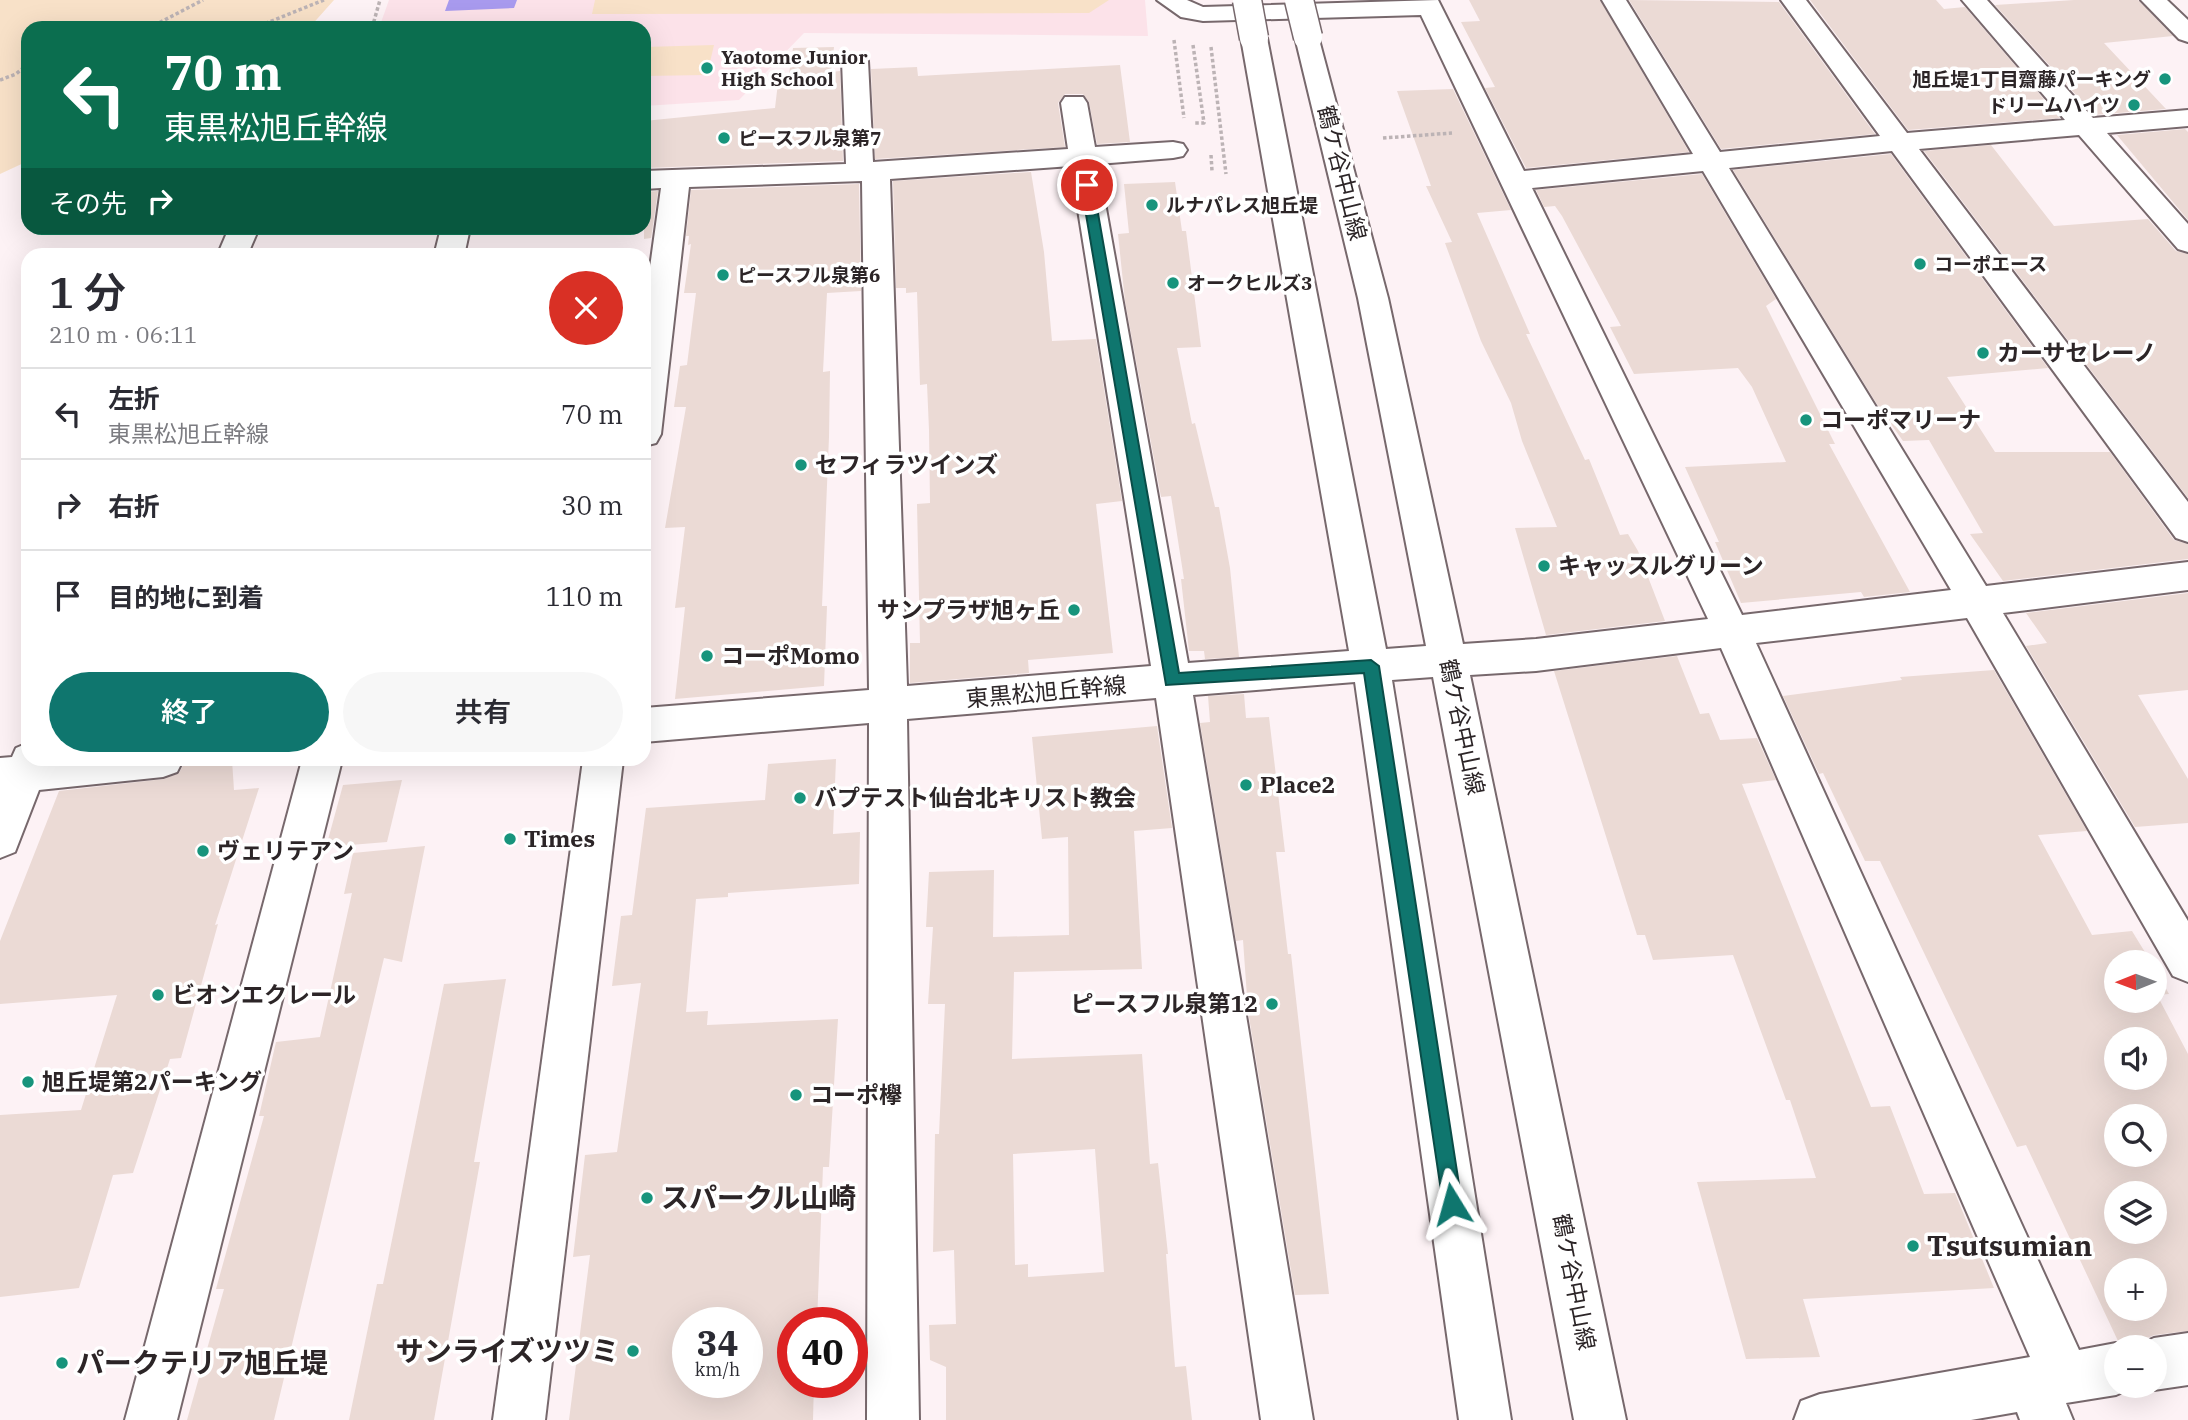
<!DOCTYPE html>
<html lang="ja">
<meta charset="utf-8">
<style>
:root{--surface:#fff;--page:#f7f7f7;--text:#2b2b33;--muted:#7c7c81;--line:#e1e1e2;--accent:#0f766e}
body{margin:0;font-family:"IBM Plex Serif","Noto Sans JP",serif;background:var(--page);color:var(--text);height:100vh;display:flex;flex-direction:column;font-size:26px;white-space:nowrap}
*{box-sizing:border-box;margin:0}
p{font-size:23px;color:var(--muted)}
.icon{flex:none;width:38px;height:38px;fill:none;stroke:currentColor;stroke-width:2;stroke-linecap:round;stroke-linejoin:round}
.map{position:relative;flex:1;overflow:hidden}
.side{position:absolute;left:21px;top:248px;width:630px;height:518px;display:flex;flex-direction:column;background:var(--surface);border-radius:21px;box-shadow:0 7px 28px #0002}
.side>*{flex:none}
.guide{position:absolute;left:21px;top:21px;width:630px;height:214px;border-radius:21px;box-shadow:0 7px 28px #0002;background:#0b6e4f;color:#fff;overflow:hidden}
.needle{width:46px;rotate:269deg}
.buttons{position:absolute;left:2104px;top:950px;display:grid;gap:14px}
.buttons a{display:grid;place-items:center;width:63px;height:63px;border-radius:50%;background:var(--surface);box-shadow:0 7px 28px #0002;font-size:35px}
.speed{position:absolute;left:672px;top:1307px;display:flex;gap:14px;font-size:35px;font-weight:700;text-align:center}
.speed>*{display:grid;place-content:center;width:91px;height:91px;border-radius:50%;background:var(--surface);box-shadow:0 7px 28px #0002;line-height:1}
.speed small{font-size:18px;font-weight:400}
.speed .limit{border:10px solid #d22;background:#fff;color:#111}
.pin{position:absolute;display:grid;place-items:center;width:60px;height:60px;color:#fff;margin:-30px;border:4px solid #fff;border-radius:50%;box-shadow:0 2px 7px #0007}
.me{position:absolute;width:77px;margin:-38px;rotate:352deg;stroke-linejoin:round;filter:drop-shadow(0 0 5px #0008)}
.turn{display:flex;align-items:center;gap:24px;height:147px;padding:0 28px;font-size:32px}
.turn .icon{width:91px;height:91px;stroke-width:2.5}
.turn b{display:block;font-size:49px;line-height:60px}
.then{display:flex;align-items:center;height:66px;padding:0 28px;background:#0003;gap:14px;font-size:26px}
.round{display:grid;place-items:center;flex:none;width:74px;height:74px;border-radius:37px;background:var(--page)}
.head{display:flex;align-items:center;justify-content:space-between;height:119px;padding:0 28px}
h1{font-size:42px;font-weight:600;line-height:52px}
.primary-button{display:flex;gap:14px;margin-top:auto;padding:14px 28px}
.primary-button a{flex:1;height:80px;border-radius:42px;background:var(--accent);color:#fff;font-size:28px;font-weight:600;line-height:80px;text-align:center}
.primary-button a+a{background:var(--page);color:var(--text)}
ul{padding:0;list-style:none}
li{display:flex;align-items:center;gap:21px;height:91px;padding:0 28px;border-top:2px solid var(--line)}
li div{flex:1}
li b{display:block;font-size:26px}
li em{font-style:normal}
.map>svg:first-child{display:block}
.built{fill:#fce2e9}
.green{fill:#f8e1c8}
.water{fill:#a89aee}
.building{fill:#ebdad5;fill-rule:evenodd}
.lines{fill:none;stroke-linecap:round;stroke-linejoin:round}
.minor-casing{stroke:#77686c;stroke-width:4}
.path{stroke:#bcb3b5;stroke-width:3.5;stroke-dasharray:3.5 2.5;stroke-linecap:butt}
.minor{fill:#fff;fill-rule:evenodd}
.minor-bridge-casing{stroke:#77686c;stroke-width:31;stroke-linecap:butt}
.minor-bridge{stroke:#fff;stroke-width:28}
.route{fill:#0f766e;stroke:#0a4d48;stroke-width:2}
.poi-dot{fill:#17947c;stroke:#fff;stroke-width:2.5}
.labels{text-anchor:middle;stroke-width:7;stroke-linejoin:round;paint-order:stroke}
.far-poi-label{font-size:19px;font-weight:bold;fill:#2c2527;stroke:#fff;text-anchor:start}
.street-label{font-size:23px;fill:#2c2527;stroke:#fff}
.poi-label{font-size:23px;font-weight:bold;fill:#2c2527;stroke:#fff;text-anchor:start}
.near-poi-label{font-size:28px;font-weight:bold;fill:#2c2527;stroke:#fff;text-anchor:start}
</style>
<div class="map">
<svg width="2188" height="1420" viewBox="0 0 2188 1420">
<rect width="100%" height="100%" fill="#fdf2f5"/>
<polygon class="built" points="389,0 1145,0 1148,36 804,33 739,100 644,106 644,28 379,28"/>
<g class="green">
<polygon points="0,0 334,0 309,28 28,28 28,161 0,174"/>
<polygon points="595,0 1109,0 1089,13 592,14"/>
<polygon points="714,45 707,75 644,76 644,47"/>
</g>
<polygon class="water" points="449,0 517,0 514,8 445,11"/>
<g class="building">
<polygon points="1469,0 1600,0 1689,152 1526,168 1485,88 1495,87 1461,22 1480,21"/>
<polygon points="1629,0 1779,2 1875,134 1721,149"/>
<polygon points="1810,0 1936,0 1944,9 1965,7 2060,118 1908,130"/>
<polygon points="2074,0 2138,0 2173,36 2104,43 2166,109 2094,115 1995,5"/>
<polygon points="834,47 831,72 840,71 843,161 644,168 644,121 775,108 779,74 789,74 793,48"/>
<polygon points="1120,65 1130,142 1097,144 1089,102 1083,94 1065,94 1058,103 1065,147 875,159 871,69 917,67 918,76"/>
<polygon points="1453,89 1511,210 1477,213 1530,334 1526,334 1585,460 1589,459 1620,535 1628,534 1638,551 1665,621 1546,635 1515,528 1557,527 1522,441 1511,403 1481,341 1445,243 1452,242 1426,186 1431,186 1397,91"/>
<polygon points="2185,129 2188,132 2188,220 2117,135"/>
<polygon points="1991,145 2054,226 2148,219 2176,251 2188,254 2188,498 1924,151"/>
<polygon points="1891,154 2048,368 1947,377 1995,452 2110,452 2174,540 2188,544 2188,559 2003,581 1970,534 1983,533 1929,440 1903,441 1878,406 1733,170"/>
<polygon points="1031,172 1044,252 1052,341 1096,339 1122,501 1096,504 1113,653 1028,660 1029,673 910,683 910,643 920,643 917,504 930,503 929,430 927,384 920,385 917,292 906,293 906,288 896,288 893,181"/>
<polygon points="1702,174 1776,299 1766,306 1835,444 1829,444 1910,592 1864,597 1861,592 1741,603 1715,542 1719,542 1685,467 1786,462 1752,387 1738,368 1634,374 1610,327 1621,326 1562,216 1555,206 1544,207 1536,190"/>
<polygon points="1175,182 1182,231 1186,231 1201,347 1177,348 1192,424 1195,423 1215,507 1219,507 1230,568 1239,657 1205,659 1204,651 1189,651 1181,579 1184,579 1171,496 1161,497 1125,301 1118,234 1129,233 1124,184"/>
<polygon points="859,184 861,291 827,293 823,372 830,371 829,437 822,606 827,606 824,686 675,699 685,607 675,608 685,527 665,528 686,407 674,407 680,366 687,365 696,293 684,293 691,244 688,245 689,236 686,236 691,190"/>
<polygon points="658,191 651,238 644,239 644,192"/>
<polygon points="2188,593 2188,690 2138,695 2188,779 2188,823 2135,827 2026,646 2047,643 2026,613"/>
<polygon points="1677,656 1700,714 1709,713 1720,740 1757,738 1776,780 1742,784 1871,1107 1890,1106 1924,1194 1955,1193 1994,1288 1803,1299 1820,1357 1746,1359 1697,1182 1816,1178 1790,1100 1786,1100 1733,955 1653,960 1645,935 1637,935 1554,671"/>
<path d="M 1994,670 L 2087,831 L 2038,835 L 2092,935 L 2132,931 L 2151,962 L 2116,962 L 2116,1001 L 2154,1001 L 2154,968 L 2169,994 L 2157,995 L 2188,1054 L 2188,1331 L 2154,1335 L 2138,1342 L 2124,1344 L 2118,1341 L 2026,1145 L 2017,1147 L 1880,861 L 1865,861 L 1823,773 L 1819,774 L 1783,696 L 1902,680 L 1900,677 ZM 2116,1040 L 2154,1040 L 2154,1078 L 2116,1078 ZM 2116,1116 L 2154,1116 L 2154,1155 L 2116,1155 ZM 2116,1194 L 2154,1194 L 2154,1232 L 2116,1232 ZM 2116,1270 L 2154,1270 L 2154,1309 L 2116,1309 Z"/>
<polygon points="1244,694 1246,718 1269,717 1285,852 1276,852 1288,954 1291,954 1329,1294 1295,1295 1248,1011 1243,940 1236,941 1200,723 1210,722 1208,696"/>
<path d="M 1157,726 L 1172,828 L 1134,831 L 1142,969 L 1014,972 L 1012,1059 L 1142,1054 L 1150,1164 L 1158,1163 L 1168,1254 L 1166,1254 L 1175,1367 L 1186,1366 L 1192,1420 L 946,1420 L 946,1367 L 930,1360 L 929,1325 L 956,1324 L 954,1250 L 933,1252 L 935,1134 L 939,1134 L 945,1004 L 928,1004 L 933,927 L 926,927 L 929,872 L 994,870 L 993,937 L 1069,935 L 1068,837 L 1042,839 L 1032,737 ZM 1095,1149 L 1104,1272 L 1028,1277 L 1028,1264 L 1015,1265 L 1013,1154 Z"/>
<path d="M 836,759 L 833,834 L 860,832 L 859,884 L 728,893 L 728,897 L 696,899 L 686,1012 L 708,1011 L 707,1025 L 838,1019 L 829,1167 L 823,1167 L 817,1323 L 793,1323 L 793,1382 L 814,1382 L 813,1420 L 569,1420 L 590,1255 L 573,1257 L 585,1155 L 617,1152 L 641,983 L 612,986 L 621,916 L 632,915 L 646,808 L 765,800 L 768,764 ZM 688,1323 L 747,1323 L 747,1382 L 688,1382 Z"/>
<polygon points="186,760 232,760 234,790 259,788 215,925 218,924 181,1058 170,1059 133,1173 113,1175 79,1288 0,1297 0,1115 81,1110 117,995 0,1004 0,941 59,791 164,779 179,773"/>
<polygon points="402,780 387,842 326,847 343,785"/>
<polygon points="425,846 402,962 384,958 274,1420 187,1420 224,1289 216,1289 264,1116 259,1116 276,1042 320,1037 352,893 344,894 353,853"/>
<polygon points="506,979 474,1162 480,1162 434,1420 349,1420 377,1284 383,1284 444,984"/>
</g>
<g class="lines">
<defs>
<g id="minor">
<path d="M 1157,0 L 1187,0 L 1203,7 L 1438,0 L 1524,171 L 1693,154 L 1602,0 L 1626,0 L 1720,152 L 1880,136 L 1781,0 L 1806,0 L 1907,133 L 2065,120 L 1962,0 L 1987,0 L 2093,118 L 2188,110 L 2188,126 L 2107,133 L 2188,224 L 2188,252 L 2178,249 L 2079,135 L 1919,149 L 2188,502 L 2188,542 L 2176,538 L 1892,151 L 1729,168 L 1986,586 L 2188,562 L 2188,590 L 2003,613 L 2188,921 L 2188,982 L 2173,976 L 1967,618 L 1756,643 L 2079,1350 L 2116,1343 L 2126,1348 L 2116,1348 L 2116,1386 L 2134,1387 L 2116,1395 L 2066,1403 L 2073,1420 L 2020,1420 L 2017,1412 L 1971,1420 L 1794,1420 L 1801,1401 L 1820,1394 L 2030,1357 L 1721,648 L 1536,671 L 1470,675 L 1626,1420 L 1574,1420 L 1433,677 L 1392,680 L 1511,1420 L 1459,1420 L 1355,682 L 1193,695 L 1313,1420 L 1261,1420 L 1156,698 L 907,719 L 919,1420 L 867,1420 L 869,723 L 644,742 L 644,708 L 869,690 L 862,181 L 689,187 L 661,434 L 656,443 L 644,446 L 644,311 L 661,188 L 644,189 L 644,171 L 846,164 L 842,61 L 846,56 L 864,56 L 868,61 L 873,162 L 1068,149 L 1061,103 L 1065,97 L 1083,97 L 1087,103 L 1095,147 L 1173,142 L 1183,144 L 1187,150 L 1183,156 L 1173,158 L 1098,164 L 1188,663 L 1349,651 L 1241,38 L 1245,33 L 1263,33 L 1267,38 L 1386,649 L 1426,646 L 1358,298 L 1295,37 L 1299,32 L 1317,32 L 1388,298 L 1463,644 L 1536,639 L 1708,619 L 1421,15 L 1203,21 L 1181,17 ZM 1071,166 L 1151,666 L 907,686 L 890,179 ZM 1703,171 L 1951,590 L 1742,615 L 1532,188 Z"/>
<polygon points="2141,0 2167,0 2188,20 2188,42 2179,39"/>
<polygon points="229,228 259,228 247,256 217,256"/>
<polygon points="441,228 470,228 464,256 434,256"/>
<polygon points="28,743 28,760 183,760 177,772 163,777 39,790 15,852 0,858 0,758 12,757 16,748"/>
<polygon points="302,760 342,760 177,1420 125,1420"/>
<polygon points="583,760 623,760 545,1420 493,1420"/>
<polygon points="2188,1333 2188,1385 2154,1390 2145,1386 2154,1386 2154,1348 2136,1346 2154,1338"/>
</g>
</defs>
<use href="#minor" class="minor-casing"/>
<g class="path">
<polyline points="149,28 203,0"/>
<polyline points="254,28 324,0"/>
<polyline points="372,28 380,0"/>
<polyline points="1174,40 1184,118"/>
<polyline points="1193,45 1204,123 1195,123"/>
<polyline points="1211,47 1226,174"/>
<polyline points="0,80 16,74 28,64"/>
<polyline points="1383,138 1452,133"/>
<polyline points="1211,155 1212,171"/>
</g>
<use href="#minor" class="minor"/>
<defs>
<g id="minor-bridge">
<polyline points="1247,0 1254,38"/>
<polyline points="1299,0 1308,37"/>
</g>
</defs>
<use href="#minor-bridge" class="minor-bridge-casing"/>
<use href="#minor-bridge" class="minor-bridge"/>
</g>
<polygon class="route" points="1087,181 1093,185 1179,673 1371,660 1379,666 1462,1204 1460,1211 1452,1214 1445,1211 1443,1204 1364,673 1166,685 1081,185"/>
<g class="poi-dot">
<circle cx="707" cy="68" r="7"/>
<circle cx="2165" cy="79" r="7"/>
<circle cx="2134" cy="105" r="7"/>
<circle cx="724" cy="138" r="7"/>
<circle cx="1152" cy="205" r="7"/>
<circle cx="1920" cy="264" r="7"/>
<circle cx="723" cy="275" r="7"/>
<circle cx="1173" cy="283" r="7"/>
<circle cx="1983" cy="353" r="7"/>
<circle cx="1806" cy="420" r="7"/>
<circle cx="801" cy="465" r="7"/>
<circle cx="1544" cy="566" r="7"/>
<circle cx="1074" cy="610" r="7"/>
<circle cx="707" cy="656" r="7"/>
<circle cx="1246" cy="785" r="7"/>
<circle cx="800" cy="798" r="7"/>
<circle cx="510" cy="839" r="7"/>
<circle cx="203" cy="851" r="7"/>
<circle cx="158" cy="995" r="7"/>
<circle cx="1272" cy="1004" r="7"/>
<circle cx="28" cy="1082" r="7"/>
<circle cx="796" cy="1095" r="7"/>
<circle cx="647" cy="1198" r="7"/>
<circle cx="1913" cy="1246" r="7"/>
<circle cx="633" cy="1351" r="7"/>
<circle cx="62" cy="1363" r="7"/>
</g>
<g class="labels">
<g class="far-poi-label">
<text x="721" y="64">Yaotome Junior<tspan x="721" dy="22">High School</tspan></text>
<text x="2151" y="86" text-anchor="end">旭丘堤1丁目齋藤パーキング</text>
<text x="2120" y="112" text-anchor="end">ドリームハイツ</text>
<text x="738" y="145">ピースフル泉第7</text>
<text x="1166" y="212">ルナパレス旭丘堤</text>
<text x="1934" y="271">コーポエース</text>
<text x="737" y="282">ピースフル泉第6</text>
<text x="1187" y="290">オークヒルズ3</text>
</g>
<g class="street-label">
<text transform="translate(1342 173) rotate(76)" y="8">鶴ケ谷中山線</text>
<text transform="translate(1046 692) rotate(-5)" y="8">東黒松旭丘幹線</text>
<text transform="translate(1462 727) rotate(78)" y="8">鶴ケ谷中山線</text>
<text transform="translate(1574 1282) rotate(79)" y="8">鶴ケ谷中山線</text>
</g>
<g class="poi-label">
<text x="1997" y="361">カーサセレーノ</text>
<text x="1820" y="428">コーポマリーナ</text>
<text x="815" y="473">セフィラツインズ</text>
<text x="1558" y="574">キャッスルグリーン</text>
<text x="1060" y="618" text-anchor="end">サンプラザ旭ヶ丘</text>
<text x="721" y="664">コーポMomo</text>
<text x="1260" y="793">Place2</text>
<text x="814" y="806">バプテスト仙台北キリスト教会</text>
<text x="524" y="847">Times</text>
<text x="217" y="859">ヴェリテアン</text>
<text x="172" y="1003">ビオンエクレール</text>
<text x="1258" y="1012" text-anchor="end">ピースフル泉第12</text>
<text x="42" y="1090">旭丘堤第2パーキング</text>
<text x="810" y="1103">コーポ欅</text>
</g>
<g class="near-poi-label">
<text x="661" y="1208">スパークル山崎</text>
<text x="1927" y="1256">Tsutsumian</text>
<text x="619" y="1361" text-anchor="end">サンライズツツミ</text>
<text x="76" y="1373">パークテリア旭丘堤</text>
</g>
</g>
</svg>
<div class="buttons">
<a><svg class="needle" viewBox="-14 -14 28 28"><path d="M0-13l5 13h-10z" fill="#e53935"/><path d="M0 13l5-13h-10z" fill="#7c7c81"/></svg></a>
<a><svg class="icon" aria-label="sound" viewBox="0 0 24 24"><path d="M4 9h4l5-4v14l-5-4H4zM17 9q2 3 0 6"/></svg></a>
<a><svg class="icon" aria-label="search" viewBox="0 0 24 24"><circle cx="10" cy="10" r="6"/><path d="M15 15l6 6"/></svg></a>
<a><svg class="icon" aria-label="layers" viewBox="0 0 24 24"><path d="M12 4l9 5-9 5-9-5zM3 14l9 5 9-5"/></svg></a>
<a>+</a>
<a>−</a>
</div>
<div class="speed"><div>34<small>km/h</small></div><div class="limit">40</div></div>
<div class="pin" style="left:1087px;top:185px;background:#d93025"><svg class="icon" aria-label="arrive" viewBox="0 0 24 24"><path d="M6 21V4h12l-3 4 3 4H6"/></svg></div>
<svg class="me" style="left:1452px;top:1204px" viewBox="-20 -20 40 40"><path d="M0-17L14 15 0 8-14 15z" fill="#0f766e" stroke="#fff" stroke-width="4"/></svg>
<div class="guide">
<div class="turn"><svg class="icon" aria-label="left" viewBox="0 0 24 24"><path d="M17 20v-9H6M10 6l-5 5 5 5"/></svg><div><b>70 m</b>東黒松旭丘幹線</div></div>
<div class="then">その先<svg class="icon" aria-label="right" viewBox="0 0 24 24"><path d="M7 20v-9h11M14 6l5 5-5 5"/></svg></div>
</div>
<section class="side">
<div class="head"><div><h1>1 分</h1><p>210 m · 06:11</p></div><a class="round" style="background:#d93025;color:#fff"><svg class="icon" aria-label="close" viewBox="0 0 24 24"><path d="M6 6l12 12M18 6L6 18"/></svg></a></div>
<ul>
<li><svg class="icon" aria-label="left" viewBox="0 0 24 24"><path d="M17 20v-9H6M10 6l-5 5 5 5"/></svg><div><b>左折</b><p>東黒松旭丘幹線</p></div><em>70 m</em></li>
<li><svg class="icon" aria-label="right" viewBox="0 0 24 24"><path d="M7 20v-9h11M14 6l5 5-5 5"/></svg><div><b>右折</b></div><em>30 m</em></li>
<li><svg class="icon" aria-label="arrive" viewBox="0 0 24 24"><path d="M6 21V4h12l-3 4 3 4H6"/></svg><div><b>目的地に到着</b></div><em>110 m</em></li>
</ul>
<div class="primary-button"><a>終了</a><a>共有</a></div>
</section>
</div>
